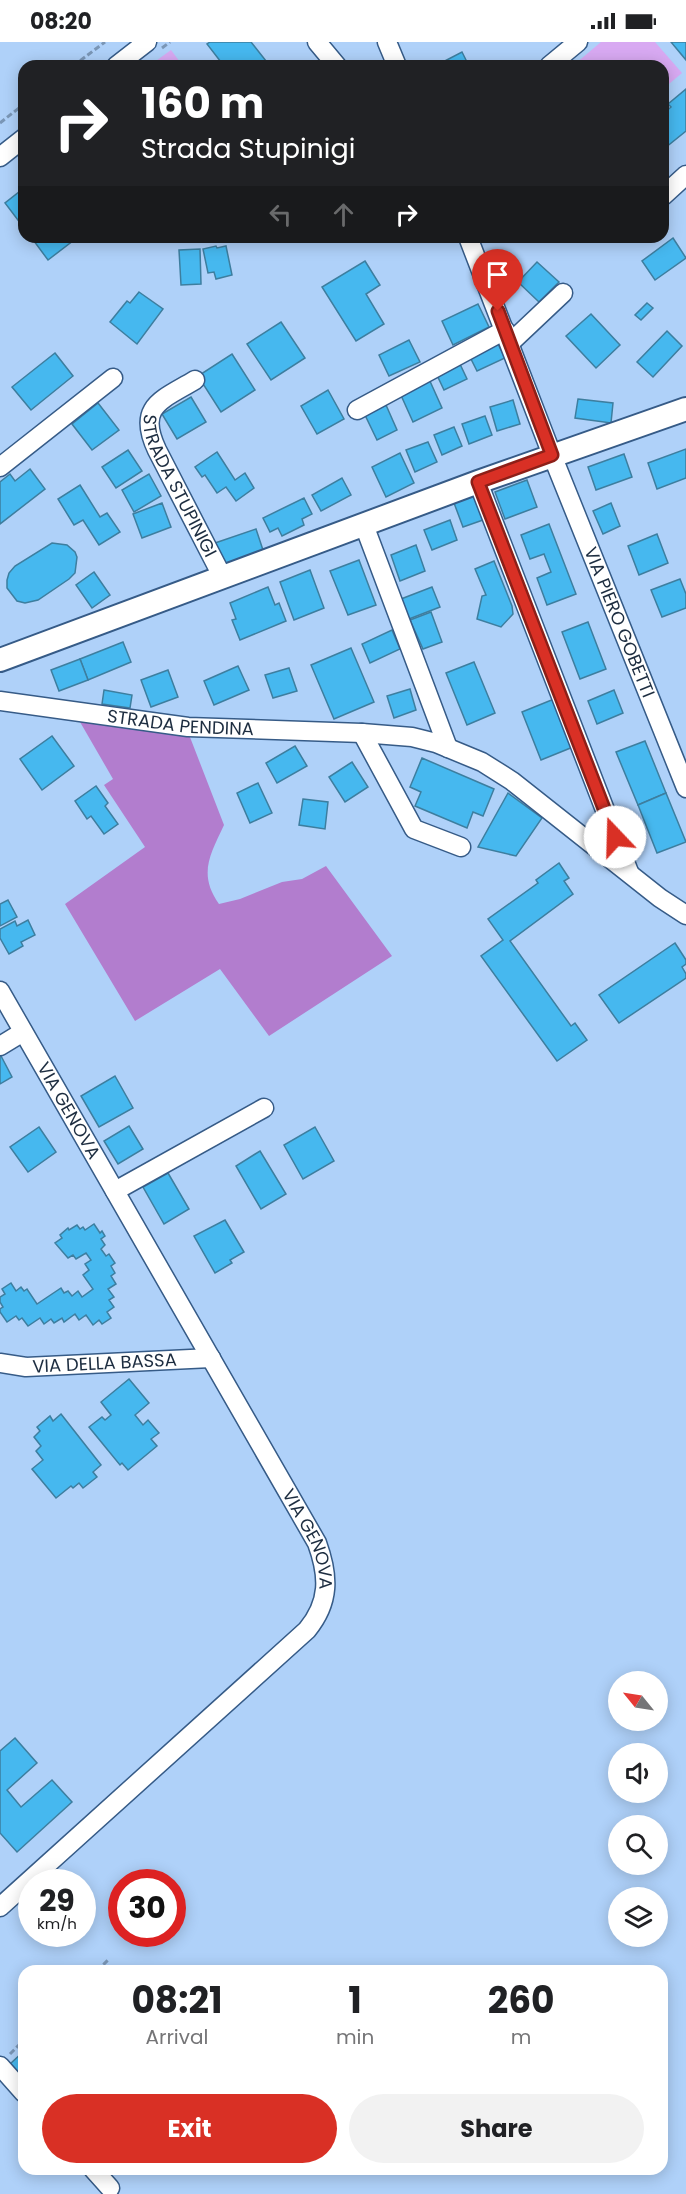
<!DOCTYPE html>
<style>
:root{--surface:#fff;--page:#f2f2f2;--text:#202124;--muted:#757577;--accent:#d93025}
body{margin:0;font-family:Poppins,sans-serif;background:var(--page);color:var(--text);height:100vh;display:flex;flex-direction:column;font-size:22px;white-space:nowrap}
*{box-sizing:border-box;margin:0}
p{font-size:20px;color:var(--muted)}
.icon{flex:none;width:33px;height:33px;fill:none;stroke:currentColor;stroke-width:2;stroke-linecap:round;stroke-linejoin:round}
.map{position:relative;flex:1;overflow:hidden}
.panel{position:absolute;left:18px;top:1923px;width:650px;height:210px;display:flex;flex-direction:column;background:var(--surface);border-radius:18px;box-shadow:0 3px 15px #0003}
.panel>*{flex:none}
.guide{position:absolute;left:18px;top:18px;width:651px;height:183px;border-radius:18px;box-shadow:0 3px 15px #0003;background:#202124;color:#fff;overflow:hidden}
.needle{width:39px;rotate:300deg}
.fabs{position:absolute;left:608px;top:1629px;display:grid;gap:12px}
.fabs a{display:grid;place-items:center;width:60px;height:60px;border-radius:50%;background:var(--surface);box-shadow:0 3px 15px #0003;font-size:30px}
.speed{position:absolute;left:18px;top:1827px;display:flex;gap:12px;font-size:30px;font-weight:700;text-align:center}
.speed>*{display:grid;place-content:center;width:78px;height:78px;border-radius:50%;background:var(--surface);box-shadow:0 3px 15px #0003;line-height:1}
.speed small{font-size:15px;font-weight:400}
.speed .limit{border:9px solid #d22;background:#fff;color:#111}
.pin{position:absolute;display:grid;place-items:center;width:51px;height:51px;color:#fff;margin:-62px -26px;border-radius:50% 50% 50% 0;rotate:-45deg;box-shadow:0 0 6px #0007}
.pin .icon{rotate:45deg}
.me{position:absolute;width:66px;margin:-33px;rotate:339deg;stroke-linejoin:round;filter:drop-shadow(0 0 4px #0008)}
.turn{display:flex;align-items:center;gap:21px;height:126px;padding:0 24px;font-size:27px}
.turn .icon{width:78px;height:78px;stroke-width:2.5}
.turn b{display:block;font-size:42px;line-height:51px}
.lanes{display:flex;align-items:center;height:57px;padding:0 24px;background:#0003;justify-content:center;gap:30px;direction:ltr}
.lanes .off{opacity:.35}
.eta{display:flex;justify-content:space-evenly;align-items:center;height:102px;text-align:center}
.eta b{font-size:36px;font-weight:700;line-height:42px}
.cta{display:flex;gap:12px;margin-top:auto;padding:12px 24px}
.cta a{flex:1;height:69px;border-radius:36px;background:var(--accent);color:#fff;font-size:24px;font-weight:700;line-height:69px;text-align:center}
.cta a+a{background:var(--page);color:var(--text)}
.status{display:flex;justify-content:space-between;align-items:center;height:42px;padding:0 30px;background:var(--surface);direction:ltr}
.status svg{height:16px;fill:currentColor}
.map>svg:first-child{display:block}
.green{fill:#d8a9f2}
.forest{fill:#b27dce}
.building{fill:#46b8ef;stroke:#3d7e9f;stroke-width:1.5}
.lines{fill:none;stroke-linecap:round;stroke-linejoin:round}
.minor-casing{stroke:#365b87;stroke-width:21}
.tertiary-casing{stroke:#365b87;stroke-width:26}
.path{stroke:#7a96b6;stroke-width:3;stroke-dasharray:6 3;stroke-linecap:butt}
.minor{stroke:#fff;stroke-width:18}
.tertiary{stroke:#fff;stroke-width:22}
.route-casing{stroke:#8d1f18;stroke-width:15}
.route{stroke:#d93025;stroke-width:10}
.labels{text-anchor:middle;stroke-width:6;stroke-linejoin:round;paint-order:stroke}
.street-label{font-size:18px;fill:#1d2d40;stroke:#afd1f9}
</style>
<div class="status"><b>08:20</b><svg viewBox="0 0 49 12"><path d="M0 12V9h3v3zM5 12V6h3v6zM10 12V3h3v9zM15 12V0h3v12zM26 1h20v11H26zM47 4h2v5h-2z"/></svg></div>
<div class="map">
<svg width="686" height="2152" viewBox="0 0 686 2152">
<rect width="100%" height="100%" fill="#afd1f9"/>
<g class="green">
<polygon points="601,0 655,0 682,31 663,47 663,24 577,24 575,22"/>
<polygon points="171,8 183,24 149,24"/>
</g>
<path class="forest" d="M 76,673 L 188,690 L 224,783 C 210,813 198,832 219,862 L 240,857 L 282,840 L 302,837 L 326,824 L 392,914 L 269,994 L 220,927 L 135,979 L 65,862 L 145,805 L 104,743 L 113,737 Z"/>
<g class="building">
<polygon points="210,0 251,0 270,24 224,24 207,2"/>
<polygon points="671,0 686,0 686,18"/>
<polygon points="462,10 469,24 437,24 437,23"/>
<polygon points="686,47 686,89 665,106 663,103 663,72 671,65 668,62"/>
<polygon points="24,146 24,186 5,161"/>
<polygon points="31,195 78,195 48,218"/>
<polygon points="673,196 686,216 655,238 642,219"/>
<polygon points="216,204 217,206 226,204 232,233 216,237 214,230 208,231 203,207"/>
<polygon points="200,207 201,242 181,243 179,208"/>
<polygon points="365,219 380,243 366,252 384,282 356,299 322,245"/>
<polygon points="537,220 559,240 539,260 518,240"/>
<polygon points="139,250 163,267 137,302 110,280 127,259 130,261"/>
<polygon points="647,261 653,266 641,278 635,273"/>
<polygon points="478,262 489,285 453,303 442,279"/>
<polygon points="591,272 620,303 596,326 566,294"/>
<polygon points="281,280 305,316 271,338 247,302"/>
<polygon points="667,289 682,304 653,335 637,320"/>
<polygon points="409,298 420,320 389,334 379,313"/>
<polygon points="497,300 505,316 477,329 469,313"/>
<polygon points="55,311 73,334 31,368 12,345"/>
<polygon points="232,312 255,348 221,370 198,334"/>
<polygon points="459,320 467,337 444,348 436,331"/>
<polygon points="429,337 442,366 413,380 400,351"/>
<polygon points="328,348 344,377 317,392 301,364"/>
<polygon points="191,355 206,380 177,397 162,372"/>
<polygon points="578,357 613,361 611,381 575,376"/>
<polygon points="513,358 520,382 497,389 490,365"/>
<polygon points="98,361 119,388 92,408 72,382"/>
<polygon points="386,363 397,388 377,398 365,373"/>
<polygon points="485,374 492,393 469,402 462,382"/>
<polygon points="454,385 462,404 442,413 434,393"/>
<polygon points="428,400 437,420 415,430 406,408"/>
<polygon points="686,407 686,436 657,447 648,421"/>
<polygon points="128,408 142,429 116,446 102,425"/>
<polygon points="217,410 235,438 245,431 254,446 236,459 226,445 217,451 205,433 202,435 195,425"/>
<polygon points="400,411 414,441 386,455 372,425"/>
<polygon points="624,412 632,435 596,448 588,425"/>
<polygon points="30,427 45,447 0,482 0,440 10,432 15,439"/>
<polygon points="149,432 161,454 134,470 122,448"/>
<polygon points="342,436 351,453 321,469 312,453"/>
<polygon points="527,438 537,465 505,477 495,450"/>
<polygon points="80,443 100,475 107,471 120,490 99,503 83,478 74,483 58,457"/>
<polygon points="474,454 483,478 463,485 454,461"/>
<polygon points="304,456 312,472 302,477 304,483 282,494 278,486 270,490 263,476"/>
<polygon points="162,461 171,485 142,496 133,472"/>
<polygon points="611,461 620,484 603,492 593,469"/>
<polygon points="450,478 457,498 432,508 424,488"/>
<polygon points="549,482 576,552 547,563 537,536 551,530 544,512 530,517 521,493"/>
<polygon points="256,487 264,511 224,525 215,501"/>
<polygon points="657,492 668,521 639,533 628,504"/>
<polygon points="52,501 67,503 75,510 77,515 75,531 69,537 38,558 25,561 17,559 7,546 7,538 9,531 15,524"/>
<polygon points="416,503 425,529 400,539 391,513"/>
<polygon points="359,518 376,563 348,573 330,529"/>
<polygon points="494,519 512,564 513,572 501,585 477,577 482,554 486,553 475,527"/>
<polygon points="310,528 324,566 294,578 280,540"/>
<polygon points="94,530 110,553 92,566 76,543"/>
<polygon points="680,537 686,552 686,566 662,575 651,548"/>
<polygon points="268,545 275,563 279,561 286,579 240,598 232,578 236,577 230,561"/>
<polygon points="432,545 440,565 409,577 401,557"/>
<polygon points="431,570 442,600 423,607 410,578"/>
<polygon points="588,580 606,627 580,637 562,590"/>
<polygon points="392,588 400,607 370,621 362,602"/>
<polygon points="123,600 131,620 88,638 80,617"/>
<polygon points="351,606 374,660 334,677 311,623"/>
<polygon points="80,617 88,638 59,649 51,628"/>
<polygon points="474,620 495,671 467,683 446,631"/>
<polygon points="238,624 249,648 214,663 204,639"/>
<polygon points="289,626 297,649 273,656 265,633"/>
<polygon points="168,628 178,655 151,665 141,638"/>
<polygon points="410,647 416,668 394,676 387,654"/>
<polygon points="104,648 132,653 130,666 102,662"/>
<polygon points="614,648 623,671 597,682 588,659"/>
<polygon points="554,657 573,705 541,718 522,670"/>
<polygon points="52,694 74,724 42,748 20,717"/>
<polygon points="645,699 666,751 638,763 616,710"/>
<polygon points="295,704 307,724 277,741 266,721"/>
<polygon points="422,716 494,747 483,774 473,770 467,786 415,764 421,750 410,745"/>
<polygon points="352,720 368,745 345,760 329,735"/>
<polygon points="258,741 272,771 250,781 237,751"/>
<polygon points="96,744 108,761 105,764 118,782 104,792 91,774 87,777 75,759"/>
<polygon points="508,751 542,776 516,814 478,805"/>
<polygon points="666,751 686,800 657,811 638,763"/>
<polygon points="303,757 328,760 325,787 299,783"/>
<polygon points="559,821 569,836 564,839 573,852 510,899 571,984 575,981 587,998 557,1019 481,914 503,898 488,877 538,841 536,838"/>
<polygon points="8,858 17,875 0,884 0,862"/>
<polygon points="28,878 35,893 21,900 23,904 9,912 0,896 0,887 15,879 17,884"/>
<polygon points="675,901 686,918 686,922 682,925 686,932 686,936 619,981 599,953"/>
<polygon points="0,1012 12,1035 0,1042"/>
<polygon points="115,1034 133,1066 99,1085 81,1054"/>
<polygon points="129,1084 143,1107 118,1122 104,1099"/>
<polygon points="39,1085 56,1110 28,1130 10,1105"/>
<polygon points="315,1085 334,1119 303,1137 284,1103"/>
<polygon points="260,1109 286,1152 261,1167 236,1124"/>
<polygon points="168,1131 189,1167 164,1182 143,1145"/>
<polygon points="225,1178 244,1210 230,1218 232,1221 215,1231 194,1194"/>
<polygon points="94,1182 100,1191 102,1189 105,1194 101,1197 105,1203 101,1207 106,1214 109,1212 115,1221 111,1224 115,1231 111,1234 116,1242 108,1247 114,1255 109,1258 114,1265 107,1270 111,1276 102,1282 99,1278 93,1283 86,1273 79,1278 75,1272 64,1280 62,1276 54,1281 51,1277 44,1282 40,1276 28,1284 22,1276 19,1278 16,1274 7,1280 0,1270 0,1267 3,1265 0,1260 0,1255 5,1252 2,1247 11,1241 16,1249 21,1245 24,1249 27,1247 37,1262 61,1246 64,1251 68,1249 72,1254 78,1249 82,1255 93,1247 83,1233 89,1228 85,1222 91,1218 86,1211 76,1217 73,1213 68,1216 55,1201 62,1196 60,1193 68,1186 69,1188 77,1183 80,1187 83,1185 85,1188"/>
<polygon points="129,1337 149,1361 135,1373 143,1383 148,1378 159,1391 151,1397 157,1404 128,1428 122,1421 120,1423 89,1385 102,1375 105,1378 111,1373 101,1360"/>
<polygon points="61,1372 101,1423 93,1430 97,1435 83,1446 79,1441 73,1446 71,1444 56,1456 32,1427 43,1418 36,1409 41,1404 34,1395 40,1389 37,1385 50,1374 53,1379"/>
<polygon points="15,1696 37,1721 7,1748 21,1765 52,1738 72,1760 17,1810 0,1791 0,1709"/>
<polygon points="24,2009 24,2037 10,2022"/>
</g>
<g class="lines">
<defs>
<g id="minor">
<polyline points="317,0 337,24"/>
<polyline points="387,0 397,24"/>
<polyline points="116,24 147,0"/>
<polyline points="549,24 578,0"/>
<polyline points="0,115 24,96"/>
<polyline points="663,154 686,133"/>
<path id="s1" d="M 468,195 L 552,413 L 686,746"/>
<polyline points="510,301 563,251"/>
<path id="s2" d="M 195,338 C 162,358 136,364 157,408 L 222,534"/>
<polyline points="357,368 505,288"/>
<polyline points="0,425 113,336"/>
<polyline points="478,440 629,830"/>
<polyline points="364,483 448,706"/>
<path id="s3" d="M 0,659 L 188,685 L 362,691 L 412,695 L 436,701 L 482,720 L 512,739 L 660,856 L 686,873"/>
<polyline points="362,691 414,787 461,805"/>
<path id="s4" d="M 0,949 L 317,1501 C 329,1534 330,1560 307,1588 L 0,1865"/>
<polyline points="0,1004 23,990"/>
<polyline points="115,1149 264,1066"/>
<path id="s5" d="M 0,1321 L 26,1325 L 211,1316"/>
<polyline points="0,2024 24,2051"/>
<polyline points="93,2127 110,2146"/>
</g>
<polyline id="tertiary" points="0,618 478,440 686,367"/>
</defs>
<use href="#minor" class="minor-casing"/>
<use href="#tertiary" class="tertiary-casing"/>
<g class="path">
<polyline points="162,6 170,0"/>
<polyline points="73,24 105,0"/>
<polyline points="0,81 24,62"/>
<polyline points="97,1929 108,1918"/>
<polyline points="10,2012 24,1998"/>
</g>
<use href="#minor" class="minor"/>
<use href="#tertiary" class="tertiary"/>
</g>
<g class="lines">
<defs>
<polyline id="route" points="498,269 552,413 478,440 615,795"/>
</defs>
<use href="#route" class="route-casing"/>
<use href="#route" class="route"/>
</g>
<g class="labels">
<g class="street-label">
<text dy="6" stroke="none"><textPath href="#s2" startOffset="135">STRADA STUPINIGI</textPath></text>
<text dy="6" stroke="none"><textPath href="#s1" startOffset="414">VIA PIERO GOBETTI</textPath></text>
<text dy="6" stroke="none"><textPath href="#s3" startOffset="182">STRADA PENDINA</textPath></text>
<text dy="6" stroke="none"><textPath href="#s4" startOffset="138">VIA GENOVA</textPath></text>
<text dy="6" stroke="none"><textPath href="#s5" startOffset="105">VIA DELLA BASSA</textPath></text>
<text dy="6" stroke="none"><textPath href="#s4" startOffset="630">VIA GENOVA</textPath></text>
</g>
</g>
</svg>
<div class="fabs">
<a><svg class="needle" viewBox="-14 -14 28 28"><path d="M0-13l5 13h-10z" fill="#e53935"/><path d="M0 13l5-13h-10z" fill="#757577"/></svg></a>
<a><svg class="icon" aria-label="sound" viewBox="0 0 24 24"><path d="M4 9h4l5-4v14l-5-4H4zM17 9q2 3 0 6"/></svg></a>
<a><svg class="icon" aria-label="search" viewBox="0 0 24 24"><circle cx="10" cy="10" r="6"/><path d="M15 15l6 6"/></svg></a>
<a><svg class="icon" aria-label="layers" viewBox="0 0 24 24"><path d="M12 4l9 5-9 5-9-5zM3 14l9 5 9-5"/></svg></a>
</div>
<div class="speed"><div>29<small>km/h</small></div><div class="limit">30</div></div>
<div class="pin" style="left:498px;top:269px;background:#d93025"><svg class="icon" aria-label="arrive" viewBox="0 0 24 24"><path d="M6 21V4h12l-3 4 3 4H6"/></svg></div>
<svg class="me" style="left:615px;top:795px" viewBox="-20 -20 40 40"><circle r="19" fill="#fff"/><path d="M0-13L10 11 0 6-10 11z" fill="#d93025"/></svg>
<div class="guide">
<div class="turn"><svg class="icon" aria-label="right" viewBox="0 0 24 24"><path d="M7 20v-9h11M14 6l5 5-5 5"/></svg><div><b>160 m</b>Strada Stupinigi</div></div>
<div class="lanes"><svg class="icon off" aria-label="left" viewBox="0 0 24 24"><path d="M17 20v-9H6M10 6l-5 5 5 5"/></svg><svg class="icon off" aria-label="ahead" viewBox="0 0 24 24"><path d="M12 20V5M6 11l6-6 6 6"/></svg><svg class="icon" aria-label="right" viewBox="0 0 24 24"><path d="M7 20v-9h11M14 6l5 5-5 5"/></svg></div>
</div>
<section class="panel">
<div class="eta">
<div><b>08:21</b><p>Arrival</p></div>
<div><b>1</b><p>min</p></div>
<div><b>260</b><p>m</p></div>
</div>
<div class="cta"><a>Exit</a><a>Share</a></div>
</section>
</div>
